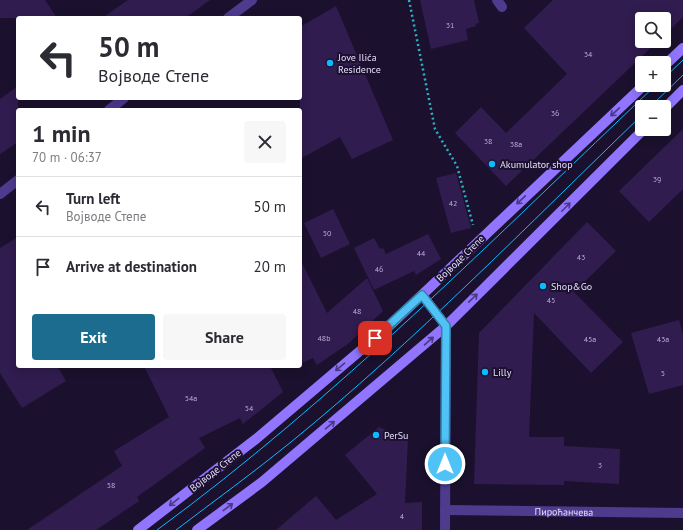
<!DOCTYPE html>
<meta charset="utf-8">
<style>
:root{--surface:#fff;--page:#f7f7f7;--text:#2b2b33;--muted:#7c7c81;--line:#e1e1e2;--accent:#1c6c8f}
body{margin:0;font-family:"PT Sans",sans-serif;background:var(--page);color:var(--text);height:100vh;display:flex;flex-direction:column;font-size:15px;white-space:nowrap}
*{box-sizing:border-box;margin:0}
p{font-size:13px;color:var(--muted)}
.icon{flex:none;width:22px;height:22px;fill:none;stroke:currentColor;stroke-width:2;stroke-linecap:round;stroke-linejoin:round}
.map{position:relative;flex:1;overflow:hidden}
.panel{position:absolute;left:16px;top:108px;width:286px;height:260px;display:flex;flex-direction:column;background:var(--surface);border-radius:4px;box-shadow:0 2px 10px #0003}
.panel>*{flex:none}
.hud{position:absolute;left:16px;top:16px;width:286px;height:84px;border-radius:4px;box-shadow:0 2px 10px #0003;background:#fff;color:var(--text);overflow:hidden}
.buttons{position:absolute;left:635px;top:12px;display:grid;gap:8px}
.buttons a{display:grid;place-items:center;width:36px;height:36px;border-radius:4px;background:var(--surface);box-shadow:0 2px 10px #0003;font-size:20px}
.pin{position:absolute;display:grid;place-items:center;width:34px;height:34px;color:#fff;margin:-17px;border-radius:8px;box-shadow:0 2px 6px #0006}
.me{position:absolute;width:44px;margin:-22px;rotate:0deg;stroke-linejoin:round;filter:drop-shadow(0 0 3px #0008)}
.turn{display:flex;align-items:center;gap:14px;height:84px;padding:0 16px;font-size:18px}
.turn .icon{width:52px;height:52px;stroke-width:2.5}
.turn b{display:block;font-size:28px;line-height:34px}
.round{display:grid;place-items:center;flex:none;width:42px;height:42px;border-radius:4px;background:var(--page)}
.headline{display:flex;align-items:center;justify-content:space-between;height:68px;padding:0 16px}
h1{font-size:24px;font-weight:600;line-height:30px}
.cta{display:flex;gap:8px;margin-top:auto;padding:8px 16px}
.cta a{flex:1;height:46px;border-radius:4px;background:var(--accent);color:#fff;font-size:16px;font-weight:600;line-height:46px;text-align:center}
.cta a+a{background:var(--page);color:var(--text)}
ul{padding:0;list-style:none}
li{display:flex;align-items:center;gap:12px;height:60px;padding:0 16px;border-top:1px solid var(--line)}
li div{flex:1}
li b{display:block;font-size:15px}
li em{font-style:normal}
.map>svg:first-child{display:block}
.building{fill:#301c4f}
.lines{fill:none;stroke-linecap:round;stroke-linejoin:round}
.path{stroke:#2db2c4;stroke-width:2.5;stroke-dasharray:2 3;stroke-linecap:butt}
.service{stroke:#4d3b8e;stroke-width:10}
.minor{stroke:#4d3b8e;stroke-width:10}
.secondary{stroke:#9175ff;stroke-width:10}
.tram{stroke:#0abbff;stroke-width:1}
.oneway{stroke:#4a3982}
.route-casing{stroke:#337fa1;stroke-width:10}
.route{stroke:#4fc3f7;stroke-width:7}
.poi-dot{fill:#0abbff;stroke:#1b112e;stroke-width:1.5}
.labels{text-anchor:middle;stroke-width:4;stroke-linejoin:round;paint-order:stroke}
.number-label{font-size:8px;fill:#b9aed3}
.poi-label{font-size:10px;fill:#e7deff;stroke:#1b112e;text-anchor:start}
.street-label{font-size:10px;fill:#e7deff;stroke:#1b112e}
</style>
<div class="map">
<svg width="683" height="530" viewBox="0 0 683 530">
<rect width="100%" height="100%" fill="#1b112e"/>
<g class="building">
<polygon points="0,0 45,0 57,18 0,18"/>
<polygon points="128,0 210,0 185,18 102,18"/>
<polygon points="420,0 474,0 479,23 475,24 476,26 466,29 468,40 431,49"/>
<polygon points="553,0 683,0 683,17 664,36 664,19 642,19 642,41 658,41 506,186 455,133 481,107 506,133 567,74 524,28"/>
<polygon points="336,6 393,140 352,159 340,137 300,159 300,27"/>
<polygon points="18,86 18,142 0,154 0,99"/>
<polygon points="683,129 683,189 649,222 619,191"/>
<polygon points="456,173 471,228 451,233 436,178"/>
<polygon points="333,209 350,244 321,258 304,223"/>
<polygon points="587,222 616,251 574,292 623,342 591,373 534,313 529,437 564,437 564,446 620,449 619,484 564,481 564,485 474,484 479,333"/>
<polygon points="428,234 441,259 416,275 414,271 374,290 354,248 374,238 380,249 383,248 386,254"/>
<polygon points="18,237 18,366 57,366 66,381 22,408 0,373 0,248"/>
<polygon points="300,259 327,313 367,278 383,311 349,343 317,365 313,358 300,364"/>
<polygon points="679,320 683,335 683,385 649,394 631,333"/>
<polygon points="144,366 270,366 283,392 243,424 240,418 199,438 205,448 137,497 139,501 96,530 27,530 122,466 114,451 169,417"/>
<polygon points="379,427 408,439 405,503 422,502 422,530 276,530 316,496 336,520 377,494 345,455"/>
</g>
<g class="lines">
<polyline class="path" points="409,0 435,129 457,166 473,225"/>
<polyline class="service" points="497,0 502,7"/>
<g class="minor">
<polyline points="228,18 252,0"/>
<polyline points="109,110 124,98"/>
<polyline points="0,194 18,180"/>
<polyline points="422,295 446,326 445,530"/>
<path id="s1" d="M 445,510 L 683,513"/>
</g>
<g class="secondary">
<polyline points="664,66 683,48"/>
<polyline points="664,109 683,90"/>
<polyline points="138,530 256,439 387,328 644,85"/>
<polyline points="197,530 262,482 446,326 644,129"/>
</g>
<g class="tram">
<polyline points="664,78 683,60"/>
<polyline points="650,107 683,75"/>
<path d="M 157,530 C 337,398 494,238 656,85"/>
<path d="M 176,530 C 214,501 253,473 291,442 C 415,341 527,226 642,115"/>
</g>
</g>
<defs><path id="oneway-shaft" d="M-6 0H5M1.5-3L5.5 0L1.5 3" fill="none" stroke-width="1.6" stroke-linecap="round" stroke-linejoin="round"/></defs>
<g class="oneway">
<use href="#oneway-shaft" transform="translate(615 112) rotate(137)"/>
<use href="#oneway-shaft" transform="translate(521 200) rotate(137)"/>
<use href="#oneway-shaft" transform="translate(566 207) rotate(-45)"/>
<use href="#oneway-shaft" transform="translate(473 298) rotate(-44)"/>
<use href="#oneway-shaft" transform="translate(429 341) rotate(-41)"/>
<use href="#oneway-shaft" transform="translate(340 367) rotate(140)"/>
<use href="#oneway-shaft" transform="translate(330 425) rotate(-40)"/>
<use href="#oneway-shaft" transform="translate(174 502) rotate(142)"/>
<use href="#oneway-shaft" transform="translate(228 507) rotate(-37)"/>
</g>
<g class="lines">
<defs>
<polyline id="route" points="375,338 422,295 446,326 445,464"/>
</defs>
<use href="#route" class="route-casing"/>
<use href="#route" class="route"/>
</g>
<g class="poi-dot">
<circle cx="330" cy="63" r="4"/>
<circle cx="492" cy="164" r="4"/>
<circle cx="543" cy="286" r="4"/>
<circle cx="485" cy="372" r="4"/>
<circle cx="376" cy="435" r="4"/>
</g>
<g class="labels">
<g class="number-label">
<text x="450" y="28">31</text>
<text x="588" y="57">34</text>
<text x="555" y="116">36</text>
<text x="488" y="144">38</text>
<text x="516" y="147">38a</text>
<text x="657" y="182">39</text>
<text x="453" y="206">42</text>
<text x="327" y="236">50</text>
<text x="421" y="256">44</text>
<text x="581" y="260">43</text>
<text x="379" y="272">46</text>
<text x="551" y="303">45</text>
<text x="357" y="314">48</text>
<text x="324" y="341">48b</text>
<text x="590" y="342">45a</text>
<text x="663" y="342">43a</text>
<text x="663" y="376">5</text>
<text x="191" y="401">54a</text>
<text x="249" y="411">54</text>
<text x="600" y="468">3</text>
<text x="111" y="488">58</text>
<text x="402" y="519">4</text>
</g>
<g class="poi-label">
<text x="338" y="61">Jove Ilića<tspan x="338" dy="12">Residence</tspan></text>
<text x="500" y="168">Akumulator shop</text>
<text x="551" y="290">Shop&amp;Go</text>
<text x="493" y="376">Lilly</text>
<text x="384" y="439">PerSu</text>
</g>
<g class="street-label">
<text transform="translate(460 258) rotate(-44)" y="4">Војводе Степе</text>
<text transform="translate(215 470) rotate(-38)" y="4">Војводе Степе</text>
<text dy="4" stroke="none"><textPath href="#s1" startOffset="119">Пироћанчева</textPath></text>
</g>
</g>
</svg>
<div class="buttons">
<a><svg class="icon" aria-label="search" viewBox="0 0 24 24"><circle cx="10" cy="10" r="6"/><path d="M15 15l6 6"/></svg></a>
<a>+</a>
<a>−</a>
</div>
<div class="pin" style="left:375px;top:338px;background:#d93025"><svg class="icon" aria-label="arrive" viewBox="0 0 24 24"><path d="M6 21V4h12l-3 4 3 4H6"/></svg></div>
<svg class="me" style="left:445px;top:464px" viewBox="-20 -20 40 40"><circle r="17" fill="#4fc3f7" stroke="#fff" stroke-width="3"/><path d="M0-11L8 9 0 5-8 9z" fill="#fff"/></svg>
<div class="hud">
<div class="turn"><svg class="icon" aria-label="left" viewBox="0 0 24 24"><path d="M17 20v-9H6M10 6l-5 5 5 5"/></svg><div><b>50 m</b>Војводе Степе</div></div>
</div>
<section class="panel">
<div class="headline"><div><h1>1 min</h1><p>70 m · 06:37</p></div><a class="round"><svg class="icon" aria-label="close" viewBox="0 0 24 24"><path d="M6 6l12 12M18 6L6 18"/></svg></a></div>
<ul>
<li><svg class="icon" aria-label="left" viewBox="0 0 24 24"><path d="M17 20v-9H6M10 6l-5 5 5 5"/></svg><div><b>Turn left</b><p>Војводе Степе</p></div><em>50 m</em></li>
<li><svg class="icon" aria-label="arrive" viewBox="0 0 24 24"><path d="M6 21V4h12l-3 4 3 4H6"/></svg><div><b>Arrive at destination</b></div><em>20 m</em></li>
</ul>
<div class="cta"><a>Exit</a><a>Share</a></div>
</section>
</div>
